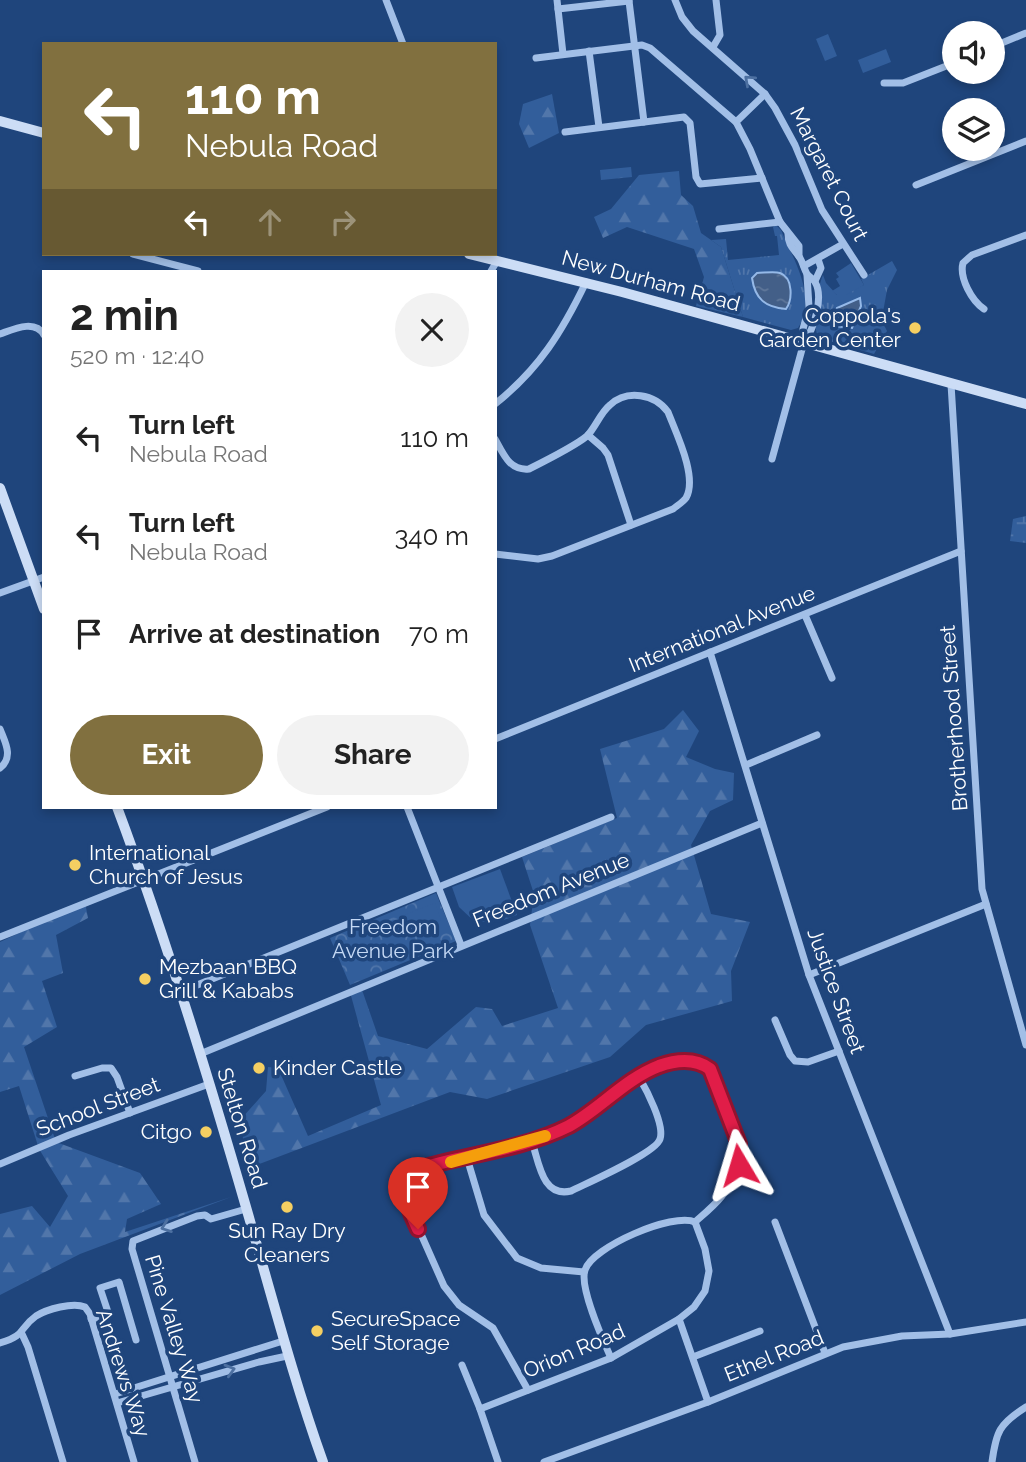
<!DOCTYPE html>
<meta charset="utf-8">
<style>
:root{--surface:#fff;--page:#f2f2f2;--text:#222;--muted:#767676;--accent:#81703f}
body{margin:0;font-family:Raleway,sans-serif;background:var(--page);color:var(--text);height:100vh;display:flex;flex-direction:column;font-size:26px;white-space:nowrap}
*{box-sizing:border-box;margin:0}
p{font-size:23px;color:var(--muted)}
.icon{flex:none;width:38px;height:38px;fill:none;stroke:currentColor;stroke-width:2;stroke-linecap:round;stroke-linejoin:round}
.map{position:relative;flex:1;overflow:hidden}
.sheet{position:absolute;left:42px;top:270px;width:455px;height:539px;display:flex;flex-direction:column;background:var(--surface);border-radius:0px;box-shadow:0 4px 10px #0003}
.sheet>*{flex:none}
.banner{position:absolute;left:42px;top:42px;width:455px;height:214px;border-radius:0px;box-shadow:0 4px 10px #0003;background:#81703f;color:#fff;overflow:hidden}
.tools{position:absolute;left:942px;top:21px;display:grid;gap:14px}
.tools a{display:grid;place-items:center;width:63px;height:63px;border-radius:50%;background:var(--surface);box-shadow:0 4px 10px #0003;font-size:35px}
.pin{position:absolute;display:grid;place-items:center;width:60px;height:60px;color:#fff;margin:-72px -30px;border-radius:50% 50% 50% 0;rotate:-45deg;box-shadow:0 0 7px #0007}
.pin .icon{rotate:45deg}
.me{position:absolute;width:77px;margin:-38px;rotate:353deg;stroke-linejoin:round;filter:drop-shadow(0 0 5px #0008)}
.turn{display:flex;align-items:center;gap:24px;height:147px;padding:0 28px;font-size:32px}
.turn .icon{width:91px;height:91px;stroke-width:2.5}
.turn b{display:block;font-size:49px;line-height:60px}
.lanes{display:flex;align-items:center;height:66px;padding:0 28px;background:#0003;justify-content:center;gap:35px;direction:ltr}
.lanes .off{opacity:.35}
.round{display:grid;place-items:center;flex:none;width:74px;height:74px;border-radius:37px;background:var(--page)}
.head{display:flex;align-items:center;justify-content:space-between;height:119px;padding:0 28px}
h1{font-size:42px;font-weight:700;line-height:52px}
.primary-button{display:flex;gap:14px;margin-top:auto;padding:14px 28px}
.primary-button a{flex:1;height:80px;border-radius:42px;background:var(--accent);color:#fff;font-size:28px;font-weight:700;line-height:80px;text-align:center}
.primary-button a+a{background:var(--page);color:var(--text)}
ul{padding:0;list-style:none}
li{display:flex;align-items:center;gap:21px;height:98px;padding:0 28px}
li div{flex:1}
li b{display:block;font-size:26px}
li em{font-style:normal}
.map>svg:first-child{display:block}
.grass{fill:url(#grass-tufts)}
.forest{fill:url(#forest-firs)}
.wetland{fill:url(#wetland-marsh)}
.park{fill:url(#park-crowns)}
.pitch{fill:#325e9b}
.water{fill:url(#water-ripples);stroke:#95b9e8;stroke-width:2}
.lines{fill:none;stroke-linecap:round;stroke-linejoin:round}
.street{stroke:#a2bfe7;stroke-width:7}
.secondary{stroke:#ccddf6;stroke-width:10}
.oneway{stroke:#4d70a1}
.route-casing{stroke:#92132f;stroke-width:18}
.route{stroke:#e11d48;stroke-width:12}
.slow{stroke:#f59e0b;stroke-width:12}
.poi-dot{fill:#f5cf62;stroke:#1f457c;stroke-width:2.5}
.labels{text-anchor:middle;stroke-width:7;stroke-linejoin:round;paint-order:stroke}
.street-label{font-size:21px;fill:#fff;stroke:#1f457c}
.poi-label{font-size:21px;fill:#fff;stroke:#1f457c;text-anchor:start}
.park-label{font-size:21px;fill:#c5d9f5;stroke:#1f457c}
</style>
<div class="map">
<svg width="1026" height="1462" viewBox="0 0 1026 1462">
<defs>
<pattern id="grass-tufts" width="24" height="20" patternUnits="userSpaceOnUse" patternTransform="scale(1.75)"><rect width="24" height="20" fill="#325e9b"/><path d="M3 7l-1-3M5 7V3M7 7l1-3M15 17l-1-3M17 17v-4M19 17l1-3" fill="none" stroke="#5176aa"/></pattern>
<pattern id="forest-firs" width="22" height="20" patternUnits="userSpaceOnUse" patternTransform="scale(1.75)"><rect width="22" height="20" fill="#325e9b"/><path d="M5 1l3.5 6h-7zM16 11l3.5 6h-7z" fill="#5176aa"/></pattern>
<pattern id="wetland-marsh" width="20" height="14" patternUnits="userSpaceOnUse" patternTransform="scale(1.75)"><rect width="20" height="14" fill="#325e9b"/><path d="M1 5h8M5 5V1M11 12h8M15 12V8" fill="none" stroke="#5176aa"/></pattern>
<pattern id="park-crowns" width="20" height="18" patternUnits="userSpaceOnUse" patternTransform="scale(1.75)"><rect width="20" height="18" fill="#325e9b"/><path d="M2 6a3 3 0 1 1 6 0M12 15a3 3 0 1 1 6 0" fill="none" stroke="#5176aa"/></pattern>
<pattern id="water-ripples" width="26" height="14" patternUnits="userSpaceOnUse" patternTransform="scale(1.75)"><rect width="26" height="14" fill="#435f88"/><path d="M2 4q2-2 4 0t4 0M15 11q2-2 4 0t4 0" fill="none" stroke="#5f779a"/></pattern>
</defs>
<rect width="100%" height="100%" fill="#1f457c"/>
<g class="grass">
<path d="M 776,225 L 781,230 C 793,259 818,297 798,328 L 791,330 L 743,317 L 721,247 L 711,240 L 726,239 L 728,260 L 779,255 L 777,236 L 775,236 L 773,227 Z"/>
<path d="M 892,261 L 897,270 L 887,290 L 883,312 L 882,321 L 887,331 L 874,354 L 819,338 C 811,325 817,289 823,275 L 826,283 L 837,295 L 864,285 L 861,279 Z"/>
</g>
<g class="forest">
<polygon points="552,94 559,133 529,148 519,124 523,104"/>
<polygon points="679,171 681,195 693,206 701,233 721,247 743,317 696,306 704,277 694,249 627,227 603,238 594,217 611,209 639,175"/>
<polygon points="683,710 699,731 686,757 715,769 734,773 733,800 710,811 691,845 711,914 750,922 731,971 732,1001 646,1025 610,1057 487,1099 450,1092 246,1169 241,1119 266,1091 268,1067 278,1068 308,1136 381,1105 350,992 361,987 378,1036 427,1049 476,1007 492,1009 502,1026 558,1008 530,925 534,894 522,857 617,818 600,749 664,729"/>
<polygon points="85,902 88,918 56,935 63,973 42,981 57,1027 24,1047 56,1142 140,1173 161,1204 127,1219 125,1232 231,1197 80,1254 0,1295 0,1214 32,1206 50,1227 68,1196 39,1149 19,1086 0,1092 0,942"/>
</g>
<polygon class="wetland" points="1026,516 1026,543 1010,541 1013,519"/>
<g class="park">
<polygon points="631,167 632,177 601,180 600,170"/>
<polygon points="436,893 456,941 350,985 330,938"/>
</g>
<g class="pitch">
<polygon points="828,34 837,56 825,61 816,39"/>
<polygon points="886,49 891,62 863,73 858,60"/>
<polygon points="851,263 864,285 846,295 837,295 832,291 840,286 836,279 839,277 836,273"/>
<polygon points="500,869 517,915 501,921 475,922 459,907 452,887"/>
<polygon points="435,903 441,920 411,931 405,915"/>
</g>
<g class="water">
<path d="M 757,273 C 763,273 774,271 780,273 C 794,278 792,301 786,309 C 765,307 755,299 752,278 Z"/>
<polygon points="860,298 861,306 852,328 835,326 834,319 837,308"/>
</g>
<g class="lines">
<g class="street">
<polyline points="386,0 403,44"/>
<polyline points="557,0 563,54"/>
<polyline points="675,0 682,17 693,31 765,94 775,108 795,145 822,210 864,275"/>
<polyline points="629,1 644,122"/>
<polyline points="558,9 629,1"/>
<polyline points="713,47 720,35 716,0"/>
<polyline points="992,47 1026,33"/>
<polyline points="589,51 599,127"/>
<polyline points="536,58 642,45 650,48 736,122 750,149 780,222 799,246 799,256"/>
<polyline points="884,83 903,83 954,63"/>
<polyline points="736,122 765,94"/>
<polyline points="565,132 684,117 690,123 696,177 700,184 762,178"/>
<polyline points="916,185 1026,141"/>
<polyline points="719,229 780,222"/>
<path d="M 788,234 C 788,246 794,249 800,258 C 803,263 804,269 807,274 C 809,277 813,278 815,282 C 824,297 814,329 804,342"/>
<polyline points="133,254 198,271"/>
<polyline points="804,266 843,244"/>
<polyline points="491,271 497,261"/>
<polyline points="815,281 821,268 818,259"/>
<path d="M 984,309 C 972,301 959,278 963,263 L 972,255 L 1026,235"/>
<path d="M 0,334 C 14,329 35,319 44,335"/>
<polyline points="951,384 982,889 1026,1045"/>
<path d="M 495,404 C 539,369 562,332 586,282"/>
<polyline points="588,435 603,448 608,455 631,525"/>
<path d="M 495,439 C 503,453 509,471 529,469 C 543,462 575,446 587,436 C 596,427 600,413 610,405 C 627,389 655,394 668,412 C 676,433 698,477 686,498 C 683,502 678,505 673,509 L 552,556 L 538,559 L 495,554"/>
<polyline points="772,459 804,342 803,329 809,307 807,275"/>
<polyline points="0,593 44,577"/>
<polyline points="805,615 832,678"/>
<polyline points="710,652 809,975 950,1334"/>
<path d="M 0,729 C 5,742 14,757 0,768"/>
<polyline points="495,739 961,551"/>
<polyline points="746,765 817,735"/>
<polyline points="407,807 461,945"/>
<polyline points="0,937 327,807"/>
<polyline points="809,975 986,904"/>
<polyline points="180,992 611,817"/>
<polyline points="775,1020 790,1055 795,1061 808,1062 839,1051"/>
<polyline points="200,1054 762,823"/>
<polyline points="75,1076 102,1068 111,1068 117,1077 130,1113"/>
<path d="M 532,1142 C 539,1162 542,1198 571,1191 C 587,1183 656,1153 660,1139 C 665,1125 646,1089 639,1077"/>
<polyline points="467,1158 484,1215 517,1258 541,1268 584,1272"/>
<polyline points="0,1164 69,1135 209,1084"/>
<polyline points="775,1222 825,1353"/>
<polyline points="91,1319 109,1315 100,1288 119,1282 136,1340"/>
<polyline points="679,1319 708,1402"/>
<polyline points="22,1334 28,1347 63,1462"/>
<path d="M 0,1343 C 27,1335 18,1329 36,1316 C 47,1309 73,1302 85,1307 L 90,1314 L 134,1462"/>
<polyline points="693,1357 760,1331"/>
<path d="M 611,1358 C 603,1340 579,1287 585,1270 C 592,1247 673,1212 695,1222"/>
<polyline points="462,1365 480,1409 498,1462"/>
<path d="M 528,1390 L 493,1328 L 459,1305 L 444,1286 L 405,1198 C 404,1181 410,1171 427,1166 C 469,1158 512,1150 551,1134 C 558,1131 565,1128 571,1125 C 597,1110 688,1026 714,1074 C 726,1118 759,1155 722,1196 C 714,1206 704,1214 695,1222"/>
<polyline points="115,1394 283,1341"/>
<polyline points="117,1403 259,1362 287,1356"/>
<polyline points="480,1409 611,1358 679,1319 694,1307 705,1291 709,1271 705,1249 695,1222"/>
<polyline points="195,1462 132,1249 133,1241 197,1216 205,1215 211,1219 246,1209"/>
<polyline points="544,1462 708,1402 843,1347 902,1336 950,1334 1026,1322"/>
<path d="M 992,1462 C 996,1432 999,1424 1026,1407"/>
</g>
<g class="secondary">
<polyline points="0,121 44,133"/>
<polyline points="469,254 622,292 1026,404"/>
<polyline points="0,488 44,609"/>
<path d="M 117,807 C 166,938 207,1072 246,1207 C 271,1293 293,1378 323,1462"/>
</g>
</g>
<defs><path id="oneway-chevron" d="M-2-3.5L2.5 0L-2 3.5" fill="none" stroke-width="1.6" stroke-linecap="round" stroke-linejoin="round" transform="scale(1.75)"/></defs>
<g class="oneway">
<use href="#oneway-chevron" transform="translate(749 80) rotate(-138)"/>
<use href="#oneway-chevron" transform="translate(166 1227) rotate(160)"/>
<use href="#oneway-chevron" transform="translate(230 1370) rotate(-16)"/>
</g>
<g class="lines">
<defs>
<path id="route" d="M 418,1229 C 409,1209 395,1184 418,1169 C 468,1154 521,1150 569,1126 C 600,1109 625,1079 659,1066 C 676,1060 695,1058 710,1069 L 739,1144 L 739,1165"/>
</defs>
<use href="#route" class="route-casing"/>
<use href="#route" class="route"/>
<polyline class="slow" points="451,1162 545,1136"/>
</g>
<g class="poi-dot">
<circle cx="915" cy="328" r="7"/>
<circle cx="75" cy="865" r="7"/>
<circle cx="145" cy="979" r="7"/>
<circle cx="259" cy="1068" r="7"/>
<circle cx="206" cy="1132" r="7"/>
<circle cx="287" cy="1207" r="7"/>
<circle cx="317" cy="1331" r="7"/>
</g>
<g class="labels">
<g class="street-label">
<text transform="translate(829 174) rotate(63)" y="7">Margaret Court</text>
<text transform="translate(651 281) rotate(15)" y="7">New Durham Road</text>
<text transform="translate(722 629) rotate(-22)" y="7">International Avenue</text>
<text transform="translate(954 718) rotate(-94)" y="7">Brotherhood Street</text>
<text transform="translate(551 890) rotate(-22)" y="7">Freedom Avenue</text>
<text transform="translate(836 991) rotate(70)" y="7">Justice Street</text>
<text transform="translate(98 1107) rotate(-21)" y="7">School Street</text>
<text transform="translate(242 1128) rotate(73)" y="7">Stelton Road</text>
<text transform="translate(174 1329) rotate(73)" y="7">Pine Valley Way</text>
<text transform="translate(574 1351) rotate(-23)" y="7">Orion Road</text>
<text transform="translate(774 1356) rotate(-22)" y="7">Ethel Road</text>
<text transform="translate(123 1373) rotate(72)" y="7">Andrews Way</text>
</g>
<g class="poi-label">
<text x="901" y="323" text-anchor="end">Coppola's<tspan x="901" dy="24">Garden Center</tspan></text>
<text x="89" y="860">International<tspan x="89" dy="24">Church of Jesus</tspan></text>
<text x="159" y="974">Mezbaan BBQ<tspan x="159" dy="24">Grill &amp; Kababs</tspan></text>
<text x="273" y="1075">Kinder Castle</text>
<text x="192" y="1139" text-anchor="end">Citgo</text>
<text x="287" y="1238" text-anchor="middle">Sun Ray Dry<tspan x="287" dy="24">Cleaners</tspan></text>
<text x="331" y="1326">SecureSpace<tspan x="331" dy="24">Self Storage</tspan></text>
</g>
<g class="park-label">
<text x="393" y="934">Freedom<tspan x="393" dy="24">Avenue Park</tspan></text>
</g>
</g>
</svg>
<div class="tools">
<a><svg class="icon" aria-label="sound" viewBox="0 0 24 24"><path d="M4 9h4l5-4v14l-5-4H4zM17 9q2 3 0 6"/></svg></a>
<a><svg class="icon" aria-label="layers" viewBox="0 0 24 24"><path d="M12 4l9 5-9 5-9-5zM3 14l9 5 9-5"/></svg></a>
</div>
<div class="pin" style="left:418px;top:1229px;background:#d93025"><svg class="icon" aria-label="arrive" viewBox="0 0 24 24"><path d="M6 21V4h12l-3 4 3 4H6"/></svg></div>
<svg class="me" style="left:739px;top:1165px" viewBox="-20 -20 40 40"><path d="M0-17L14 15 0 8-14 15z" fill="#e11d48" stroke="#fff" stroke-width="4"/></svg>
<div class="banner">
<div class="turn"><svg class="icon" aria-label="left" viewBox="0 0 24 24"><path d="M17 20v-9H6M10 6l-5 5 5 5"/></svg><div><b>110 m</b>Nebula Road</div></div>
<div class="lanes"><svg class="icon" aria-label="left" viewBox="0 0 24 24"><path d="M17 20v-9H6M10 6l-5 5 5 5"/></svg><svg class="icon off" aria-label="ahead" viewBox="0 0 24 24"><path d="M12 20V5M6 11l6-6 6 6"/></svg><svg class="icon off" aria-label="right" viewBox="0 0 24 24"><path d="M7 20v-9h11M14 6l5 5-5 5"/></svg></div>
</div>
<section class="sheet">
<div class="head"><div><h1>2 min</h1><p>520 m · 12:40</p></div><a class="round"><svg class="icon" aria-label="close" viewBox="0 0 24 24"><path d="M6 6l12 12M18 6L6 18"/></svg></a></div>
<ul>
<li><svg class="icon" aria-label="left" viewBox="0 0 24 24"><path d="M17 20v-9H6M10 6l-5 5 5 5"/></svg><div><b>Turn left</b><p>Nebula Road</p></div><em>110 m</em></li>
<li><svg class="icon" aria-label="left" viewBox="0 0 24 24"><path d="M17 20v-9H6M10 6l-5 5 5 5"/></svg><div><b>Turn left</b><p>Nebula Road</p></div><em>340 m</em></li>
<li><svg class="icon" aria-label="arrive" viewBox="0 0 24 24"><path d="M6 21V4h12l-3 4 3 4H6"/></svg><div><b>Arrive at destination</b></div><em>70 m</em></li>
</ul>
<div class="primary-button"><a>Exit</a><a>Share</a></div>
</section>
</div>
